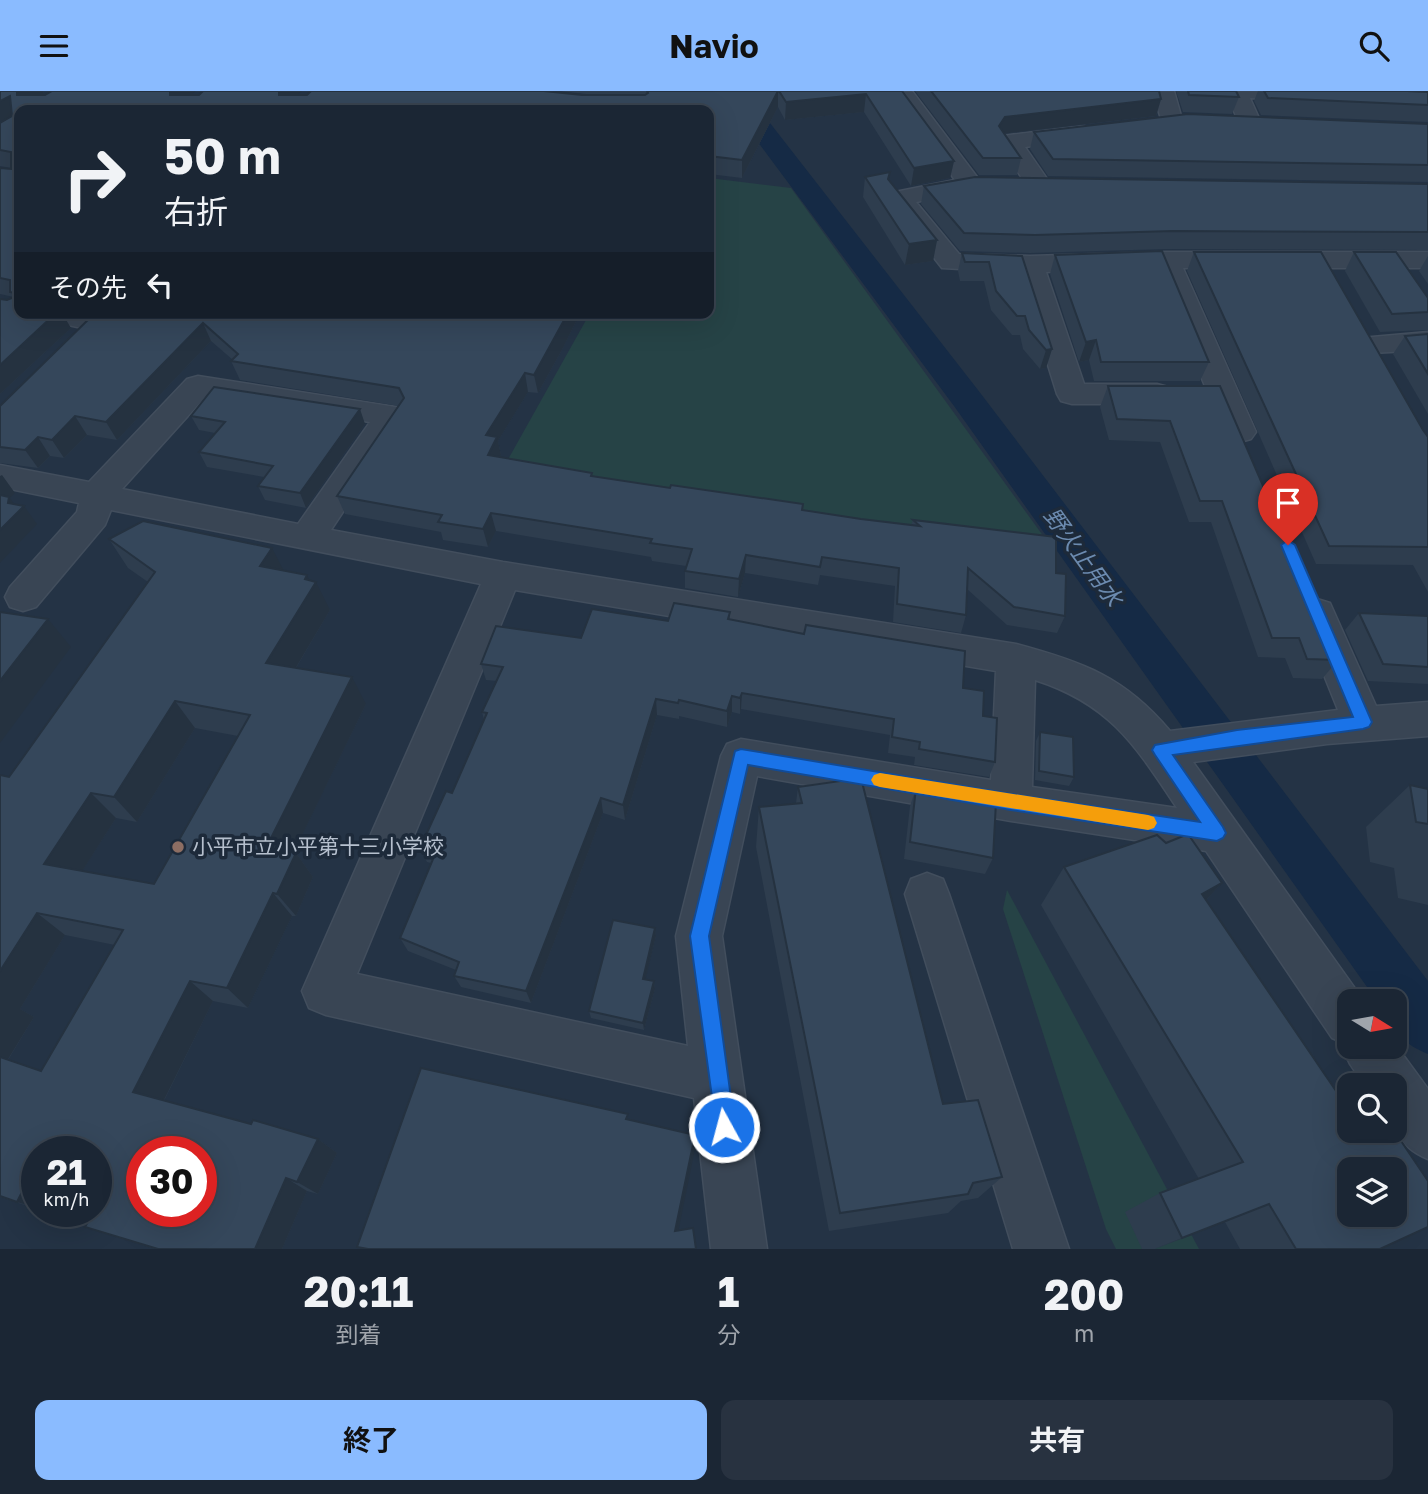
<!DOCTYPE html>
<html lang="ja">
<meta charset="utf-8">
<style>
:root{--surface:#1b2634;--page:#283240;--text:#f1f3f6;--muted:#a0a5ac;--line:#39434f;--accent:#8abbff}
body{margin:0;font-family:"Golos Text","Noto Sans JP",sans-serif;background:var(--page);color:var(--text);height:100vh;display:flex;flex-direction:column;font-size:26px;white-space:nowrap}
*{box-sizing:border-box;margin:0}
p{font-size:23px;color:var(--muted)}
.icon{flex:none;width:38px;height:38px;fill:none;stroke:currentColor;stroke-width:2;stroke-linecap:round;stroke-linejoin:round}
.map{position:relative;height:1158px;overflow:hidden}
.drawer{display:flex;flex-direction:column;background:var(--surface);flex:1}
.drawer>*{flex:none}
.banner{position:absolute;left:14px;top:14px;width:700px;height:214px;border-radius:14px;box-shadow:0 7px 28px #0002,0 0 0 2px var(--line);background:#1b2634;color:var(--text);overflow:hidden}
.needle{width:46px;rotate:101deg}
.tools{position:absolute;left:1337px;top:898px;display:grid;gap:14px}
.tools a{display:grid;place-items:center;width:70px;height:70px;border-radius:14px;background:var(--surface);box-shadow:0 7px 28px #0002,0 0 0 2px var(--line);font-size:35px}
.speed{position:absolute;left:21px;top:1045px;display:flex;gap:14px;font-size:35px;font-weight:700;text-align:center}
.speed>*{display:grid;place-content:center;width:91px;height:91px;border-radius:50%;background:var(--surface);box-shadow:0 7px 28px #0002,0 0 0 2px var(--line);line-height:1}
.speed small{font-size:18px;font-weight:400}
.speed .limit{border:10px solid #d22;background:#fff;color:#111}
.pin{position:absolute;display:grid;place-items:center;width:60px;height:60px;color:#fff;margin:-72px -30px;border-radius:50% 50% 50% 0;rotate:-45deg;box-shadow:0 0 7px #0007}
.pin .icon{rotate:45deg}
.me{position:absolute;width:77px;margin:-38px;rotate:353deg;stroke-linejoin:round;filter:drop-shadow(0 0 5px #0008)}
.turn{display:flex;align-items:center;gap:24px;height:147px;padding:0 35px;font-size:32px}
.turn .icon{width:91px;height:91px;stroke-width:2.5}
.turn b{display:block;font-size:49px;line-height:60px}
.then{display:flex;align-items:center;height:66px;padding:0 35px;background:#0003;gap:14px;font-size:26px}
.eta{display:flex;justify-content:space-evenly;align-items:center;height:119px;text-align:center}
.eta b{font-size:42px;font-weight:700;line-height:49px}
.button{display:flex;gap:14px;margin-top:auto;padding:14px 35px}
.button a{flex:1;height:80px;border-radius:14px;background:var(--accent);color:#111;font-size:28px;font-weight:700;line-height:80px;text-align:center}
.button a+a{background:var(--page);color:var(--text)}
header{display:flex;justify-content:space-between;align-items:center;height:91px;padding:0 35px;background:var(--accent);color:#111;font-size:32px;font-weight:700}
.map>svg:first-child{display:block}
.green{fill:#264346}
.lines{fill:none;stroke-linecap:round;stroke-linejoin:round}
.canal{fill:#152a45;fill-rule:evenodd}
.minor-casing{stroke:#424e5d;stroke-width:3}
.minor{fill:#394554;fill-rule:evenodd}
.wall{fill:#2e3d4e;fill-rule:evenodd}
.shaded-wall{fill:#253240}
.building{fill:#35475b;stroke:#253240;stroke-width:2;fill-rule:evenodd}
.route{fill:#1a73e8;stroke:#114b97;stroke-width:2}
.slow{fill:#f59e0b}
.education-dot{fill:#8d6e63;stroke:#1d2a3a;stroke-width:2.5}
.labels{text-anchor:middle;stroke-width:7;stroke-linejoin:round;paint-order:stroke}
.poi-label{font-size:21px;fill:#b6c0ce;stroke:#1d2a3a;text-anchor:start}
.water-label{font-size:23px;font-style:italic;fill:#6c8bb0;stroke:#1d2a3a}
</style>
<header><svg class="icon" aria-label="menu" viewBox="0 0 24 24"><path d="M4 6h16M4 12h16M4 18h16"/></svg>Navio<svg class="icon" aria-label="search" viewBox="0 0 24 24"><circle cx="10" cy="10" r="6"/><path d="M15 15l6 6"/></svg></header>
<div class="map">
<svg width="1428" height="1158" viewBox="0 0 1428 1158">
<rect width="100%" height="100%" fill="#243345"/>
<g class="green">
<polygon points="709,87 791,97 1057,464 506,372 590,222 709,222"/>
<polygon points="1007,799 1199,1158 1116,1158 1106,1138 1003,818"/>
</g>
<g class="lines">
<path class="canal" d="M 720,0 L 745,0 L 978,299 L 1428,890 L 1428,963 C 1399,951 1395,941 1395,910 L 1377,910 L 954,315 Z"/>
<defs>
<g id="minor">
<polygon points="890,0 912,0 983,94 980,99 916,111 959,163 1030,165 1166,161 1428,161 1428,177 1183,177 1256,341 1251,348 1240,351 1229,348 1224,341 1156,177 1046,181 1084,293 1157,293 1168,296 1172,303 1168,310 1157,313 1072,313 1061,310 1057,303 1019,181 942,177 887,107 890,102 955,89"/>
<polygon points="1152,0 1174,0 1183,32 1180,37 1164,37"/>
<polygon points="1225,0 1318,0 1321,4 1318,9 1310,11 1250,7 1262,34 1259,39 1243,39 1240,34"/>
<polygon points="1084,35 1092,37 1096,42 1092,47 1025,56 1052,95 1049,100 1040,102 1031,100 997,51 1001,46 1009,44"/>
<polygon points="36,222 95,222 106,225 110,231 106,237 96,240 40,228"/>
<polygon points="1428,241 1428,259 1371,262 1361,259 1356,253 1361,247"/>
<path d="M 198,285 L 402,317 L 407,324 L 331,439 L 503,471 L 1016,553 C 1083,571 1125,586 1170,640 L 1338,619 L 1299,522 L 1304,512 L 1317,508 L 1330,512 L 1376,615 L 1428,611 L 1428,645 L 1327,653 L 1193,671 L 1364,910 L 1349,910 L 1349,956 L 1395,956 L 1395,953 L 1428,998 L 1428,1068 C 1390,1052 1395,1030 1395,994 L 1364,994 L 1350,973 L 1342,956 L 1344,952 L 1332,947 L 1206,760 L 1011,730 L 757,685 L 722,845 L 767,1158 L 711,1158 L 694,1007 L 326,924 L 309,917 L 302,900 L 481,493 L 111,419 L 105,434 L 36,516 L 23,520 L 10,516 L 5,506 L 10,496 L 77,421 L 79,412 L 0,396 L 0,374 L 89,391 L 187,288 ZM 205,306 L 370,331 L 298,433 L 122,398 ZM 515,499 L 996,580 L 991,689 L 741,648 L 727,653 L 721,665 L 676,845 L 688,955 L 357,883 ZM 1035,589 C 1110,613 1135,654 1177,717 L 1032,696 Z"/>
<polygon points="927,782 943,788 949,803 1069,1158 1013,1158 905,803 911,788"/>
</g>
</defs>
<use href="#minor" class="minor-casing"/>
<use href="#minor" class="minor"/>
</g>
<g class="wall">
<polygon points="0,0 43,0 44,3 42,4 595,4 559,0 902,0 954,70 950,87 911,95 864,21 785,29 778,16 742,87 709,83 709,19 19,19 19,222 71,237 0,303 0,208 7,209 14,206 0,203 0,77 11,78 11,77 0,75"/>
<polygon points="915,0 1159,0 1161,8 1156,25 1004,43 1021,67 1017,84 979,84"/>
<polygon points="1176,0 1236,0 1239,6 1232,23 1183,21"/>
<polygon points="1258,0 1407,0 1428,1 1428,31 1261,24 1254,10"/>
<polygon points="1428,33 1428,91 1048,85 1030,58 1034,41"/>
<polygon points="865,86 937,149 933,170 905,174 863,106"/>
<polygon points="1428,93 1428,159 1166,158 1030,162 960,160 921,113 924,95"/>
<polygon points="1194,161 1423,339 1428,346 1428,501 1413,474 1316,473 1187,180"/>
<polygon points="1354,161 1428,221 1428,239 1380,241 1345,180"/>
<polygon points="962,162 1022,165 1052,258 1046,277 1040,278 1023,258 1020,244 1012,244 991,219 984,190 960,190 958,180"/>
<polygon points="1055,164 1209,271 1200,290 1094,290 1089,269 1079,271 1050,183"/>
<polygon points="1428,165 1428,193 1419,180"/>
<polygon points="95,222 503,225 512,222 580,222 563,257 538,302 528,301 498,350 501,364 500,366 593,385 861,428 911,434 913,429 1056,482 1065,525 1057,542 1007,534 967,498 966,524 961,542 893,531 895,495 820,484 818,494 745,482 738,506 685,497 685,480 686,475 652,470 651,466 496,440 488,456 443,449 441,441 345,423 337,405 399,315 240,289 231,270 233,269 211,250 117,349 87,344 64,367 50,365 38,377 0,372 0,315"/>
<polygon points="1428,243 1428,323 1393,263 1405,245"/>
<polygon points="1108,295 1220,295 1338,569 1322,588 1293,587 1285,567 1258,566 1211,431 1189,431 1160,351 1109,349 1100,316"/>
<polygon points="191,325 365,333 306,417 265,409 258,395 264,386 207,376 199,361 215,342 199,339"/>
<path d="M 109,448 L 284,480 L 310,489 L 330,519 L 296,577 L 366,613 L 293,762 L 296,762 L 313,786 L 296,825 L 292,825 L 248,917 L 213,910 L 164,1010 L 251,1033 L 318,1048 L 337,1062 L 318,1103 L 307,1100 L 282,1158 L 155,1158 L 85,1136 L 96,1120 L 37,1060 L 37,1118 L 0,1106 L 9,686 L 148,491 L 128,477 ZM 195,637 L 238,645 L 154,793 L 82,780 L 116,727 L 137,731 ZM 65,844 L 115,854 L 41,980 L 8,969 L 34,926 L 20,918 Z"/>
<polygon points="730,521 730,528 963,597 983,625 995,671 989,686 914,674 915,666 888,662 890,644 741,618 740,623 732,621 727,636 679,625 679,628 657,624 625,729 603,722 531,912 461,896 454,885 456,879 408,860 400,847 431,772 427,771 420,757 452,702 484,629 482,621 497,590 486,589 481,573 581,547 668,530"/>
<polygon points="1359,522 1428,525 1428,593 1368,590 1345,539"/>
<polygon points="1040,641 1074,686 1069,695 1035,689 1036,650"/>
<polygon points="1410,694 1428,698 1428,814 1398,807 1394,777 1370,771 1366,736"/>
<polygon points="798,696 943,1013 1002,1086 978,1107 961,1110 948,1122 829,1140 756,756 759,716 796,712"/>
<polygon points="916,697 993,767 985,783 904,768 910,715"/>
<polygon points="1166,752 1222,792 1206,809 1380,1158 1240,1158 1225,1131 1155,1158 1142,1158 1125,1121 1160,1102 1199,1088 1041,814 1064,776"/>
<polygon points="655,837 656,845 645,889 654,890 655,898 644,939 591,927 589,920"/>
</g>
<g class="shaded-wall">
<polygon points="17,0 43,0 44,3 26,17 17,4"/>
<polygon points="170,0 196,0 177,17 170,4"/>
<polygon points="279,0 302,0 284,17 279,4"/>
<polygon points="778,0 778,16 742,87 742,69"/>
<polygon points="866,3 864,21 785,29 786,11"/>
<polygon points="10,5 19,23 0,32 0,10"/>
<polygon points="1161,8 1156,25 1001,43 999,35 1005,26"/>
<polygon points="954,70 950,87 911,95 914,77"/>
<polygon points="937,149 933,170 905,174 909,153"/>
<polygon points="56,222 62,222 71,237 0,303 0,274"/>
<polygon points="568,222 580,222 563,257 538,302 534,284"/>
<polygon points="203,232 211,250 117,349 106,331"/>
<polygon points="1096,249 1089,269 1079,271 1086,251"/>
<polygon points="1052,258 1046,277 1040,278 1046,259"/>
<polygon points="525,282 528,301 498,350 501,364 492,382 488,364 486,344"/>
<polygon points="360,318 365,333 306,417 300,402"/>
<polygon points="75,325 87,344 64,367 52,349"/>
<polygon points="38,346 50,365 38,377 25,359"/>
<polygon points="2,384 15,402 10,407 19,420 24,415 37,433 0,472 0,385"/>
<polygon points="491,422 496,440 488,456 483,438"/>
<polygon points="272,457 287,486 260,475"/>
<polygon points="746,464 745,482 738,506 739,488"/>
<polygon points="307,484 313,496 316,491 330,519 282,600 266,572"/>
<polygon points="48,528 71,556 0,652 0,590"/>
<polygon points="352,586 366,613 284,781 266,757"/>
<polygon points="742,602 741,618 740,623 740,607"/>
<polygon points="732,605 732,621 727,636 727,620"/>
<polygon points="656,608 657,624 625,729 623,714"/>
<polygon points="175,610 195,637 137,731 114,706"/>
<polygon points="91,702 116,727 72,796 44,773"/>
<polygon points="601,707 603,722 531,912 526,900"/>
<polygon points="296,762 313,786 296,825 277,803"/>
<polygon points="1222,792 1188,828 1202,803"/>
<polygon points="273,802 292,825 248,917 227,897"/>
<polygon points="37,822 65,844 20,918 34,926 5,973 0,971 0,880"/>
<polygon points="655,837 656,845 644,895 643,888"/>
<polygon points="190,890 213,910 160,1017 133,1001"/>
<polygon points="654,890 655,898 644,939 643,932"/>
<polygon points="695,1044 696,1053 677,1147 675,1140"/>
<polygon points="318,1048 337,1062 318,1103 297,1091"/>
<polygon points="286,1087 307,1100 282,1158 255,1158"/>
<polygon points="24,1097 37,1101 37,1117 17,1111"/>
<polygon points="1269,1113 1225,1131 1154,1158 1182,1147"/>
</g>
<g class="building">
<polygon points="0,0 17,0 17,4 45,4 52,0 170,0 170,4 199,4 203,0 279,0 279,4 307,4 311,0 544,0 582,4 645,4 648,2 647,0 778,0 742,69 709,65 709,19 19,19 19,203 10,201 10,189 0,187 0,77 11,78 11,61 0,59 0,32 12,25 10,5 0,10"/>
<polygon points="779,0 902,0 954,70 914,77 866,3 786,11"/>
<polygon points="931,0 1159,0 1161,8 1005,26 999,35 1021,67 983,67"/>
<polygon points="1188,0 1236,0 1239,6 1189,4"/>
<polygon points="1264,0 1407,0 1428,1 1428,14 1268,7"/>
<polygon points="1188,23 1428,33 1428,74 1053,68 1034,41"/>
<polygon points="890,81 888,88 937,149 909,153 865,86"/>
<polygon points="975,86 1428,93 1428,141 1173,140 1035,144 964,142 924,95"/>
<polygon points="1162,160 1209,271 1101,271 1096,249 1086,251 1055,164"/>
<polygon points="1194,161 1321,161 1423,339 1428,346 1428,456 1329,455"/>
<polygon points="1354,161 1396,161 1428,207 1428,221 1392,223"/>
<polygon points="962,162 1022,165 1052,258 1046,259 1029,239 1025,225 1017,225 996,200 989,171 965,171"/>
<polygon points="19,204 19,222 56,222 0,274 0,208 7,209"/>
<polygon points="95,222 490,222 503,225 512,222 568,222 534,284 525,282 486,344 497,346 488,364 592,382 591,385 670,397 671,394 803,413 802,419 861,428 920,435 913,429 1056,446 1056,482 1066,483 1065,525 1014,516 968,477 966,524 897,513 899,477 822,466 820,476 746,464 739,488 685,480 692,458 650,452 652,448 491,422 483,438 438,431 442,424 337,405 404,307 399,297 231,270 238,263 203,232 106,331 75,325 52,349 38,346 25,359 0,356 0,315"/>
<polygon points="1428,243 1428,283 1405,245"/>
<polygon points="1108,295 1220,295 1338,569 1307,568 1299,547 1272,547 1222,410 1200,410 1170,330 1117,328"/>
<polygon points="214,296 360,318 300,402 258,395 273,375 199,361 225,331 191,325"/>
<polygon points="0,404 9,406 8,412 24,415 0,439"/>
<path d="M 143,430 L 272,457 L 260,475 L 307,484 L 305,488 L 316,491 L 266,572 L 352,586 L 266,757 L 296,762 L 277,803 L 273,802 L 227,897 L 190,890 L 133,1001 L 251,1033 L 253,1029 L 318,1048 L 297,1091 L 286,1087 L 255,1158 L 158,1158 L 85,1136 L 94,1120 L 96,1120 L 96,1060 L 37,1060 L 37,1101 L 24,1097 L 17,1111 L 0,1105 L 0,966 L 41,980 L 123,839 L 37,822 L 0,880 L 0,684 L 9,686 L 155,481 L 109,448 ZM 175,610 L 250,624 L 154,793 L 44,773 L 91,702 L 114,706 ZM 142,1060 L 201,1060 L 201,1120 L 142,1120 Z"/>
<polygon points="674,512 730,521 728,528 804,543 806,534 965,560 963,597 984,600 983,625 997,627 995,671 919,658 920,651 892,646 894,628 742,602 740,607 732,605 727,620 679,609 678,612 656,608 623,714 601,707 526,900 454,885 459,871 400,847 436,761 420,757 446,700 452,702 487,622 482,621 503,576 481,573 496,535 581,547 592,518 668,530"/>
<polygon points="0,521 48,528 0,590"/>
<polygon points="1359,522 1428,525 1428,576 1383,573"/>
<polygon points="1040,641 1073,646 1074,686 1039,680"/>
<polygon points="861,687 943,1013 978,1009 1002,1086 973,1092 968,1103 840,1122 759,716 802,712 798,696"/>
<polygon points="1410,694 1428,698 1428,733 1416,731"/>
<polygon points="916,697 996,711 993,767 910,751"/>
<path d="M 1188,743 L 1222,792 L 1202,803 L 1349,1019 L 1349,1040 L 1363,1040 L 1371,1051 L 1395,1041 L 1428,1090 L 1428,1136 L 1380,1158 L 1296,1158 L 1269,1113 L 1182,1147 L 1160,1102 L 1243,1071 L 1064,776 L 1157,744 L 1166,752 ZM 1349,1078 L 1395,1078 L 1395,1124 L 1349,1124 Z"/>
<polygon points="613,829 655,837 643,888 654,890 643,932 589,920"/>
<polygon points="421,977 628,1023 626,1028 695,1044 675,1140 693,1137 696,1158 368,1158 357,1156"/>
</g>
<polygon class="route" points="1288,449 1295,454 1372,631 1369,636 1363,638 1173,664 1223,736 1226,742 1223,747 1217,750 1011,719 748,674 709,845 735,1036 732,1043 724,1046 717,1043 690,845 735,660 741,658 1011,703 1200,731 1155,664 1152,659 1155,654 1237,639 1353,626 1281,454"/>
<polygon class="slow" points="880,682 1148,724 1154,726 1157,732 1154,737 1148,739 880,696 874,694 871,689 874,684"/>
<circle class="education-dot" cx="178" cy="756" r="7"/>
<g class="labels">
<g class="poi-label">
<text x="192" y="763">小平市立小平第十三小学校</text>
</g>
<g class="water-label">
<text transform="translate(1083 466) rotate(54)" y="8">野火止用水</text>
</g>
</g>
</svg>
<div class="tools">
<a><svg class="needle" viewBox="-14 -14 28 28"><path d="M0-13l5 13h-10z" fill="#e53935"/><path d="M0 13l5-13h-10z" fill="#a0a5ac"/></svg></a>
<a><svg class="icon" aria-label="search" viewBox="0 0 24 24"><circle cx="10" cy="10" r="6"/><path d="M15 15l6 6"/></svg></a>
<a><svg class="icon" aria-label="layers" viewBox="0 0 24 24"><path d="M12 4l9 5-9 5-9-5zM3 14l9 5 9-5"/></svg></a>
</div>
<div class="speed"><div>21<small>km/h</small></div><div class="limit">30</div></div>
<div class="pin" style="left:1288px;top:454px;background:#d93025"><svg class="icon" aria-label="arrive" viewBox="0 0 24 24"><path d="M6 21V4h12l-3 4 3 4H6"/></svg></div>
<svg class="me" style="left:724px;top:1036px" viewBox="-20 -20 40 40"><circle r="17" fill="#1a73e8" stroke="#fff" stroke-width="3"/><path d="M0-11L8 9 0 5-8 9z" fill="#fff"/></svg>
<div class="banner">
<div class="turn"><svg class="icon" aria-label="right" viewBox="0 0 24 24"><path d="M7 20v-9h11M14 6l5 5-5 5"/></svg><div><b>50 m</b>右折</div></div>
<div class="then">その先<svg class="icon" aria-label="left" viewBox="0 0 24 24"><path d="M17 20v-9H6M10 6l-5 5 5 5"/></svg></div>
</div>
</div>
<section class="drawer">
<div class="eta">
<div><b>20:11</b><p>到着</p></div>
<div><b>1</b><p>分</p></div>
<div><b>200</b><p>m</p></div>
</div>
<div class="button"><a>終了</a><a>共有</a></div>
</section>
